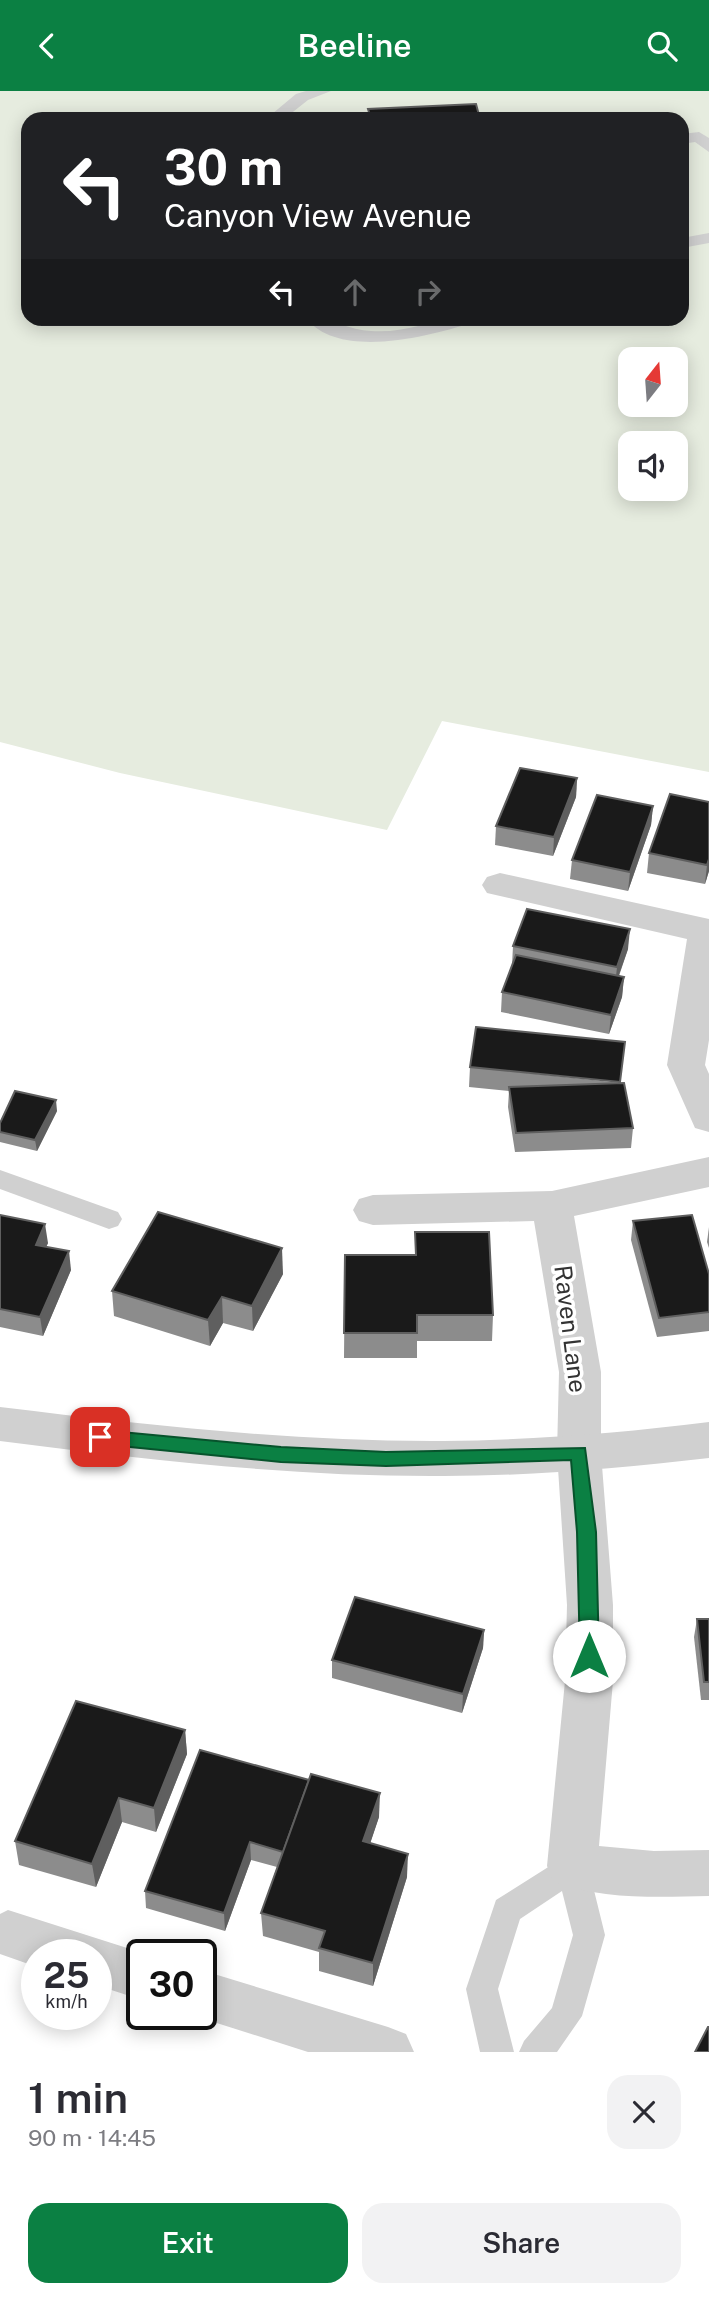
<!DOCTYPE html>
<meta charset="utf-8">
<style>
:root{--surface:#fff;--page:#f2f2f3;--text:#2b2b33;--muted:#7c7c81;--accent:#0b8043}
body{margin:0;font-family:"Public Sans",sans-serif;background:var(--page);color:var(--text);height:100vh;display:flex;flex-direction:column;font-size:26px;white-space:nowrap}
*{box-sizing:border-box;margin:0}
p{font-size:23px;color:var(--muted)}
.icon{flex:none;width:38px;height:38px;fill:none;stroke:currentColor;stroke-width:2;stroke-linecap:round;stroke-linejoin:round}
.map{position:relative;height:1961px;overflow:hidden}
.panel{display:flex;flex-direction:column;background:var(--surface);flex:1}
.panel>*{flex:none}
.guide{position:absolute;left:21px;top:21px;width:668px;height:214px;border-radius:21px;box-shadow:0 4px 18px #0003;background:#202124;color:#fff;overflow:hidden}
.needle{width:46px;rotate:17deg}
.controls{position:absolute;left:618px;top:256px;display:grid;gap:14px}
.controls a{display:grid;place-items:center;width:70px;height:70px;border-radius:14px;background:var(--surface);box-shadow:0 4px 18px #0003;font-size:35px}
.speed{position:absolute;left:21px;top:1848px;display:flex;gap:14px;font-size:35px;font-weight:700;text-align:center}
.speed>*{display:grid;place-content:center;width:91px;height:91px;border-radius:50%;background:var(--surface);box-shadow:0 4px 18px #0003;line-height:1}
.speed small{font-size:18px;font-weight:400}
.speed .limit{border:4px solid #111;border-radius:10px;background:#fff;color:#111}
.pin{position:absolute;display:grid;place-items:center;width:60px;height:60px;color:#fff;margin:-30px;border-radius:14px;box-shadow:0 4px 10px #0006}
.me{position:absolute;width:77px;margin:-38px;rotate:0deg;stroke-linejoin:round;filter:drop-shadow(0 0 5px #0008)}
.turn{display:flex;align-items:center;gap:24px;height:147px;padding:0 28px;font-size:32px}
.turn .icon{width:91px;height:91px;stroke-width:2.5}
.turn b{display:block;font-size:49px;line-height:60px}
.lanes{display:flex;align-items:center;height:66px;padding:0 28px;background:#0003;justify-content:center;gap:35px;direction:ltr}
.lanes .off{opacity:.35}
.round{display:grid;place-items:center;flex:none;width:74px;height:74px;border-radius:21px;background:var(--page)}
.headline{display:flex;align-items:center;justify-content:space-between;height:119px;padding:0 28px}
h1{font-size:42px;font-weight:600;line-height:52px}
.cta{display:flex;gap:14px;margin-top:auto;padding:14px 28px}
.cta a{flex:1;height:80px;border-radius:21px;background:var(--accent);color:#fff;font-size:28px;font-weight:600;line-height:80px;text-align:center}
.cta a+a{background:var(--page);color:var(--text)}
header{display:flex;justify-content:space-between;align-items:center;height:91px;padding:0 28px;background:var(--accent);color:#fff;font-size:32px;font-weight:600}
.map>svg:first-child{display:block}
.green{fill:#e6ecdf;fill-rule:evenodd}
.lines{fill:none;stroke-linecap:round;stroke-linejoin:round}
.service{fill:#d0d0d0;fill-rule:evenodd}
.minor{fill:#d0d0d0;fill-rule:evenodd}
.tertiary{fill:#d0d0d0;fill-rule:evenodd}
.wall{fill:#8c8c8c}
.shaded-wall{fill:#5f5f5f}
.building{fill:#1a1a1a;stroke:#5f5f5f;stroke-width:2}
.route{fill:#0b8043;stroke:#07532c;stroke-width:2}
.labels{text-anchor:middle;stroke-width:7;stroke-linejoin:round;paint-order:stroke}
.street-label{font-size:24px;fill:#333;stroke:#fff}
</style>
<header><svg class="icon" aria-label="back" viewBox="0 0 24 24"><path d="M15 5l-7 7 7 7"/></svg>Beeline<svg class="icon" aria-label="search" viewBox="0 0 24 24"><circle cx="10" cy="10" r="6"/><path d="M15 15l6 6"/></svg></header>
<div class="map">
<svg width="709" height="1961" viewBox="0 0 709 1961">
<rect width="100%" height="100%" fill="#fff"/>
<path class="green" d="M 0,0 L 709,0 L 709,681 L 442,630 L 387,739 L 120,682 L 0,651 ZM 28,28 L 682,28 L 682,228 L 28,228 ZM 630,268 L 676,268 L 676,313 L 630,313 ZM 630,352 L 676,352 L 676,397 L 630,397 Z"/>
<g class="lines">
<g class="service">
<polygon points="306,0 331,0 308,9 284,28 266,28 296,3"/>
<polygon points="699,41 709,47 709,61 695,51 682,53 682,43"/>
<polygon points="709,142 709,152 682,157 682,147"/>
<path d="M 307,228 C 330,226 348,239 371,240 C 406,243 439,225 474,228 L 471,232 C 430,245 340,269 307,228 Z"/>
<polygon points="0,1079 118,1121 122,1128 118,1135 109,1138 0,1098"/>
<polygon points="572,1761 583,1765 588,1775 605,1844 582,1925 557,1961 519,1961 524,1950 552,1917 573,1844 562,1800 520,1828 498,1898 514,1961 480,1961 466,1898 496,1809"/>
</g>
<g class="minor">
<polygon points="500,782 709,828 709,949 705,974 709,983 709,1041 695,1037 667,974 687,848 487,802 482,794 487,786"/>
<path d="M 709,1066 L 709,1096 L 574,1125 L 601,1281 L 601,1362 L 613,1514 L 613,1590 L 599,1755 L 654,1760 L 709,1759 L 709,1805 C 659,1806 602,1809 554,1791 L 547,1775 L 565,1590 L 567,1514 L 557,1362 L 559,1281 L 534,1130 L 373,1134 L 359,1130 L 353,1119 L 359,1108 L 373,1104 L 552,1100 Z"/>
<polygon points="8,1819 149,1864 142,1864 142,1909 96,1894 96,1864 37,1864 37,1876 0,1863 0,1823"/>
<polygon points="201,1879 388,1936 406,1943 414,1961 308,1961 201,1927 191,1923 201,1923"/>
</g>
<path class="tertiary" d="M 0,1316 C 147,1334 296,1351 444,1350 C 533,1349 621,1342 709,1331 L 709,1367 C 621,1377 533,1385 444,1385 C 296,1386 147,1369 0,1350 Z"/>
</g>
<g class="wall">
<polygon points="577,687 576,706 553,765 495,754 496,735"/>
<polygon points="709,711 709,780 705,793 647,782 649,762"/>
<polygon points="653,715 651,734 628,800 570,788 572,769"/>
<polygon points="513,855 628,858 619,885 624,886 622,906 609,943 501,921 502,901 512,874"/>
<polygon points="470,976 621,992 633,1037 631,1057 515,1061 508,1016 509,1000 469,996"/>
<polygon points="57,1020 37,1060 0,1051 0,1032"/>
<polygon points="0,1124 48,1152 46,1156 71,1179 43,1245 0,1236"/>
<polygon points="633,1130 709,1183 709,1240 657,1246 631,1149"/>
<polygon points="709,1136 709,1157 707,1151"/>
<polygon points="415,1141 493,1224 492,1250 417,1250 417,1267 344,1267 345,1164 415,1164"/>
<polygon points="283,1183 253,1240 223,1232 210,1255 114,1225 112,1200"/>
<polygon points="697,1528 709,1528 709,1609 701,1609 694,1546"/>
<polygon points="484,1539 483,1557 462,1622 332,1587 332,1569"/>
<polygon points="185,1639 187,1663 156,1741 122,1731 96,1796 19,1774 15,1750"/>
<polygon points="200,1659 379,1726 370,1752 407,1786 373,1895 319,1880 319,1861 263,1845 261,1822 277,1776 251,1769 225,1840 146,1817 145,1800"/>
</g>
<g class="shaded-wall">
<polygon points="577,687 576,706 553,765 554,746"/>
<polygon points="653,715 651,734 628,800 630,781"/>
<polygon points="709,768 709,780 705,793 707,774"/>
<polygon points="630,838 628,858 615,895 617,876"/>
<polygon points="624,886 622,906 609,943 611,924"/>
<polygon points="56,1009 57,1020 37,1060 35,1049"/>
<polygon points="45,1133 48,1152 38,1173 36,1154"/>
<polygon points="282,1157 283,1183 253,1240 252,1215"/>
<polygon points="69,1160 71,1179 43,1245 40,1226"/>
<polygon points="222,1206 223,1232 210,1255 208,1229"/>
<polygon points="484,1539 483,1557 462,1622 463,1603"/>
<polygon points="185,1639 187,1663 156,1741 154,1717"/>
<polygon points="380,1702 379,1726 363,1774 363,1750"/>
<polygon points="119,1707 122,1731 96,1796 92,1773"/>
<polygon points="250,1751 251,1769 225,1840 224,1822"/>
<polygon points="408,1763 407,1786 373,1895 373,1872"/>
</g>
<g class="building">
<polygon points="476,13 480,28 371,28 368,18"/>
<polygon points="520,677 577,687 554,746 496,735"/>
<polygon points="670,703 709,711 709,768 707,774 649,762"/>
<polygon points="597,704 653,715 630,781 572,769"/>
<polygon points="527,818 630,838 617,876 513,855"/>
<polygon points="516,864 624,886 611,924 502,901"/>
<polygon points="476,936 625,951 620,991 470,976"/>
<polygon points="624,992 633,1037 516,1042 509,996"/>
<polygon points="15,1000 56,1009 35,1049 0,1041 0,1032"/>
<polygon points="158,1121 282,1157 252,1215 222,1206 208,1229 112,1200"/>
<polygon points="0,1124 45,1133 36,1154 69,1160 40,1226 0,1218"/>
<polygon points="692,1124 709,1183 709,1221 659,1227 633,1130"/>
<polygon points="415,1141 489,1141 493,1224 417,1224 417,1242 344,1242 345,1164 416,1164"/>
<polygon points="355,1506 484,1539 463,1603 332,1569"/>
<polygon points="697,1528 709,1528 709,1591 704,1591"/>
<polygon points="76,1610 185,1639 154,1717 119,1707 92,1773 15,1750"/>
<polygon points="200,1659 309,1689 283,1761 250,1751 224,1822 145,1800"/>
<polygon points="311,1683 380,1702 363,1750 408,1763 373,1872 319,1857 325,1840 261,1822"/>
<polygon points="708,1936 709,1936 709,1961 695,1961"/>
</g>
<polygon class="route" points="100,1339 281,1356 386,1361 585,1357 596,1441 599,1565 596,1571 583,1571 580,1565 577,1441 571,1369 386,1375 281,1371 100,1353 91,1346"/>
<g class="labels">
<g class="street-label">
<text transform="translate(570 1238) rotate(83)" y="8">Raven Lane</text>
</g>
</g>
</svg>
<div class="controls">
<a><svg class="needle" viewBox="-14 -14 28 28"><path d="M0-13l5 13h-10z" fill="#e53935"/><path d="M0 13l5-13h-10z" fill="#7c7c81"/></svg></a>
<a><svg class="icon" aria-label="sound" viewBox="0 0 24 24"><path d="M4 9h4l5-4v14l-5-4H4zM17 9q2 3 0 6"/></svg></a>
</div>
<div class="speed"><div>25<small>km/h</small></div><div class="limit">30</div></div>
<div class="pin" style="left:100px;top:1346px;background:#d93025"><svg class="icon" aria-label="arrive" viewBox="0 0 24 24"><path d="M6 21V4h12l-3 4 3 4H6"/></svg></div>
<svg class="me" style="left:589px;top:1565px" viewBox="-20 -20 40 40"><circle r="19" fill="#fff"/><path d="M0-13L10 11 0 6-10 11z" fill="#0b8043"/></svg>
<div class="guide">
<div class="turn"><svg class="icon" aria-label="left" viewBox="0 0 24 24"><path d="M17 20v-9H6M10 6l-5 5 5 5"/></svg><div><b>30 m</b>Canyon View Avenue</div></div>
<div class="lanes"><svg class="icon" aria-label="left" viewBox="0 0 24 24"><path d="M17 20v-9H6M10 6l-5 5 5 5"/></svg><svg class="icon off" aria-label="ahead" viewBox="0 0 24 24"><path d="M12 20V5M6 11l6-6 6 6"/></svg><svg class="icon off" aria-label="right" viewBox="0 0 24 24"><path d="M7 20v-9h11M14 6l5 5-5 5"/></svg></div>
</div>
</div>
<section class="panel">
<div class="headline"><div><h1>1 min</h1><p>90 m · 14:45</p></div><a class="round"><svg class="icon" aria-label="close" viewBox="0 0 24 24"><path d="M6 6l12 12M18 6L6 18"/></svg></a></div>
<div class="cta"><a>Exit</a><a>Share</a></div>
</section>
